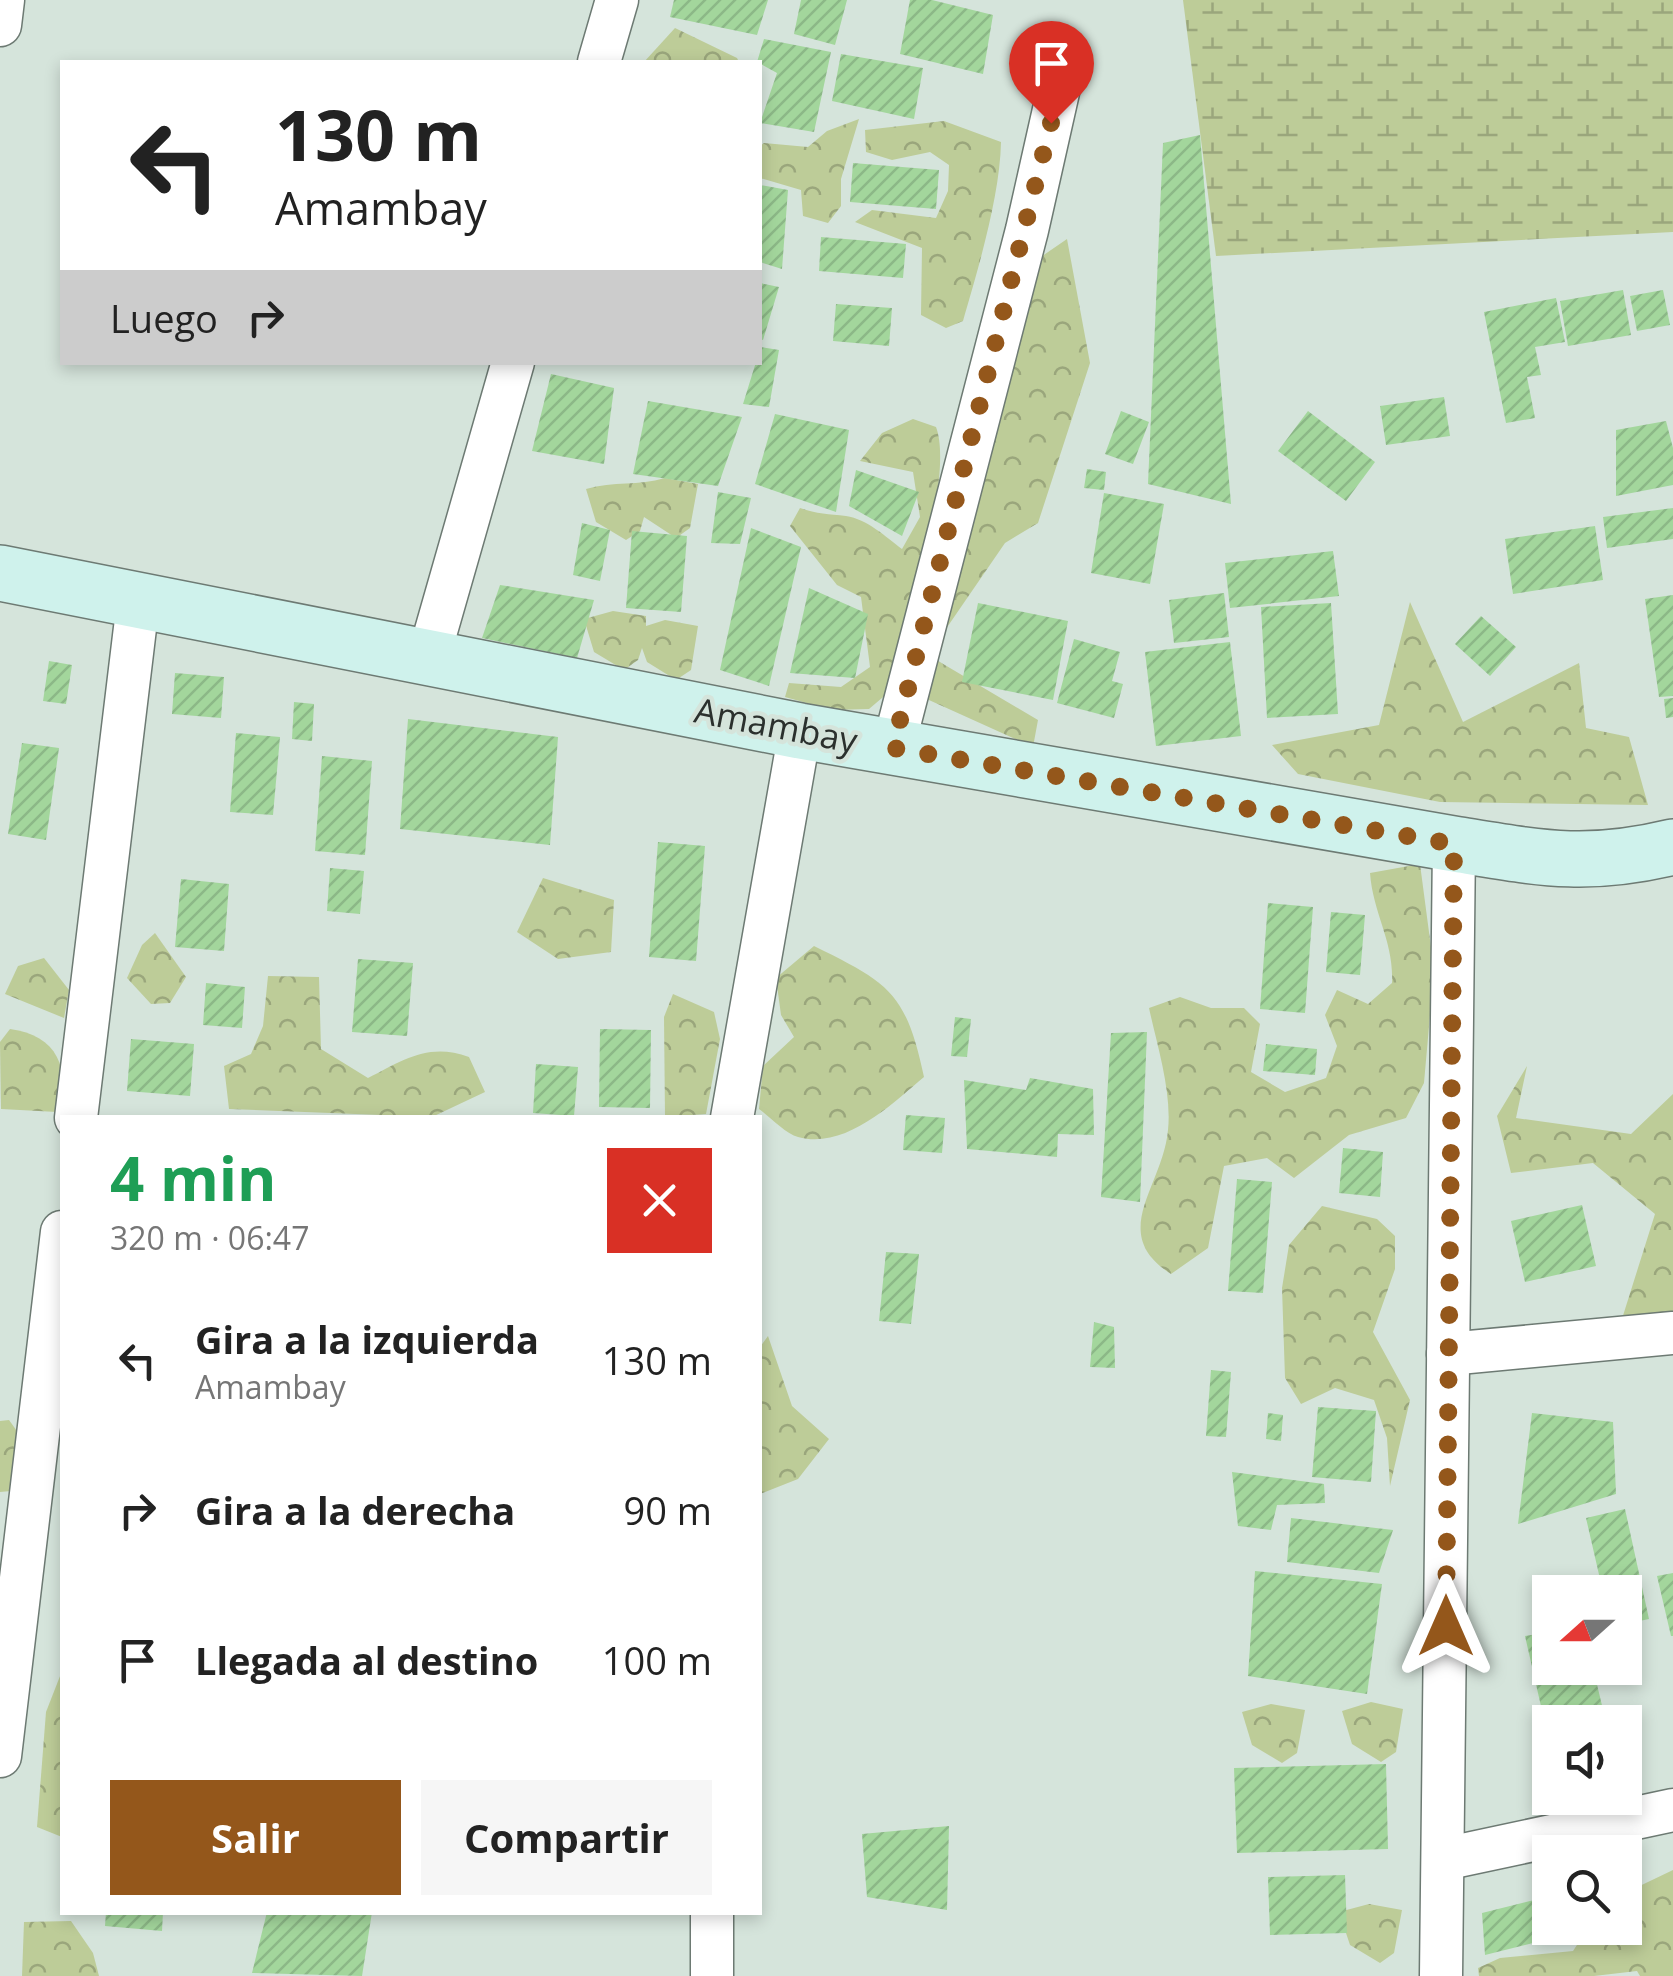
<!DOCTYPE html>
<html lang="es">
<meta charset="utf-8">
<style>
:root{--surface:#fff;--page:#f6f6f6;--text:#222;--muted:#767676;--accent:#94571b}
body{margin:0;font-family:"Open Sans",sans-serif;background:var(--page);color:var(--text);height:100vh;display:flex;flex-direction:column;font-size:38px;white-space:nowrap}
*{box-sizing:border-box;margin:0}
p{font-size:32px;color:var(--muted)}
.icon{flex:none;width:55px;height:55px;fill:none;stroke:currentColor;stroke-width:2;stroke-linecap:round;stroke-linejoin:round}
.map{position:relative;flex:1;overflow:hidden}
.drawer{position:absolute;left:60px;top:1115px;width:702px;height:800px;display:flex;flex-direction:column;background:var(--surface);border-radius:0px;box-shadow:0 5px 15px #0003}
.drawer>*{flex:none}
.guide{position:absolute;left:60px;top:60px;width:702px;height:305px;border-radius:0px;box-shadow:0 5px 15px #0003;background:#fff;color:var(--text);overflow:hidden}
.needle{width:65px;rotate:249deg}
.buttons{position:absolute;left:1532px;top:1575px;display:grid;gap:20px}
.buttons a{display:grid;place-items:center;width:110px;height:110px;border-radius:0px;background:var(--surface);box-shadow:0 5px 15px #0003;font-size:50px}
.pin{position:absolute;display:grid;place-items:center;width:85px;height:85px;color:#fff;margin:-102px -42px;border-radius:50% 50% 50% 0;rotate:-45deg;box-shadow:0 0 10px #0007}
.pin .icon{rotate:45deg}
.me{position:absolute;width:110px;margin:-55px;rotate:0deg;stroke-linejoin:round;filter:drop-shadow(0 0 8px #0008)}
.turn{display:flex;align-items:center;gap:35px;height:210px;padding:0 50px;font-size:45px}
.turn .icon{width:130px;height:130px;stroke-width:2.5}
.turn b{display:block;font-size:70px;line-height:85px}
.then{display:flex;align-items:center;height:95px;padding:0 50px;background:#0003;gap:20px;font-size:38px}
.round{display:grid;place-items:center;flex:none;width:105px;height:105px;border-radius:0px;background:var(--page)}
.head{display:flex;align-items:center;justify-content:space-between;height:170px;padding:0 50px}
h1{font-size:60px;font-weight:700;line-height:75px;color:#1e9e55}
.primary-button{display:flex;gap:20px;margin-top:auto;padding:20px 50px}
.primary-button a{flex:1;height:115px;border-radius:0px;background:var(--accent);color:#fff;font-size:40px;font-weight:700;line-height:115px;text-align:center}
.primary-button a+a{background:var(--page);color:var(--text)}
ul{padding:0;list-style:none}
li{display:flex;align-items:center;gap:30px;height:150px;padding:0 50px}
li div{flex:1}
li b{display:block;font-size:38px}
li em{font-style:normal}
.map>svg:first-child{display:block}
.forest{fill:url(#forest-crowns)}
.wetland{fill:url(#wetland-marsh)}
.building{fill:url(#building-hatch)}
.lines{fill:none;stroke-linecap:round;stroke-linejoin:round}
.street-casing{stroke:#6d7a73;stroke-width:45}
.secondary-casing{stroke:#6d7a73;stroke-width:58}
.street{stroke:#fff;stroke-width:42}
.secondary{stroke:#cff2ec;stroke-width:55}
.route{stroke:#94571b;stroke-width:18;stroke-dasharray:0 32.4}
.labels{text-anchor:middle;stroke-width:9;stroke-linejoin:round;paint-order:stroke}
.street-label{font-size:35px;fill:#2b302d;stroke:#d5e4db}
</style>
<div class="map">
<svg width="1673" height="1976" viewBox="0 0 1673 1976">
<defs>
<pattern id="forest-crowns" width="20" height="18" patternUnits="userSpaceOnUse" patternTransform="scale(2.5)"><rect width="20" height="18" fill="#bdcc98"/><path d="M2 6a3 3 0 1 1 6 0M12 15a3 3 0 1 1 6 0" fill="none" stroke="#9aa67c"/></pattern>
<pattern id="wetland-marsh" width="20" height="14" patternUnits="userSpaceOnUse" patternTransform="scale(2.5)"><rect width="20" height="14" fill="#bdcc98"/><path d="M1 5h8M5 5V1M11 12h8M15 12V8" fill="none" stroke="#9aa67c"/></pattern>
<pattern id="building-hatch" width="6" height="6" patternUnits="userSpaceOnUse" patternTransform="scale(2.5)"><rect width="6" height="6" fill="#a3d69c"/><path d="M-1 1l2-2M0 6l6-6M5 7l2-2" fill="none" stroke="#8cb887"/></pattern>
</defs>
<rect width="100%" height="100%" fill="#d5e4db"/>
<g class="forest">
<polygon points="675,28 737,58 739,62 644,62"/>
<polygon points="859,119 841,179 841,206 828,223 803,216 801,190 760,178 760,146 764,143 808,147 827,131"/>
<path d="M 944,121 L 1001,142 C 1000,196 978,269 963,321 L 946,328 L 921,315 L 922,248 L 855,222 L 872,210 L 936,218 L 948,191 L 949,165 L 930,152 L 892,160 L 866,152 L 865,130 Z"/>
<polygon points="1067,239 1090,363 1038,523 1005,543 928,655 1038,720 1033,747 909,691 1019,272"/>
<path d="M 913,419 L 936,427 C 955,477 904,634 889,692 L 869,709 L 832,710 L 785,697 L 789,683 L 841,687 L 870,667 L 861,597 L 837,585 L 790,526 L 800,508 C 817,514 829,514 846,516 C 867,519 886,537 902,549 L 920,517 L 913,472 L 860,461 L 882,433 Z"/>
<path d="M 665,478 L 698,484 L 690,528 L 676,538 L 644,517 L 640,531 L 626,540 L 596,522 L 586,489 C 614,481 638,486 665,478 Z"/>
<polygon points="1410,602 1463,722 1579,663 1586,728 1629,737 1648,805 1440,802 1298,774 1272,745 1379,725"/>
<polygon points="613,611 646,616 646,626 665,620 698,626 691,670 676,680 647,662 642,648 638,660 624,670 594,652 584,619"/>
<path d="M 1420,864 L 1434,970 L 1424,1083 L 1406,1118 L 1349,1135 L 1294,1178 L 1267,1158 L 1224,1166 L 1208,1248 L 1171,1274 C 1107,1233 1163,1187 1168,1130 C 1172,1092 1157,1045 1149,1008 L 1180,997 L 1211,1008 L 1244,1008 L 1260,1024 L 1251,1072 L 1285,1092 L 1326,1078 L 1337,1046 L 1325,1015 L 1337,990 L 1368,1004 L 1392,983 C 1394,941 1373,914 1370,873 Z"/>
<polygon points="543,878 614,900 611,952 558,959 517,932"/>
<polygon points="155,933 186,977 170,1003 151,1004 127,978 142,945"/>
<path d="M 814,946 C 889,983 906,992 924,1077 C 892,1104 845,1150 798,1137 C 786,1134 770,1117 759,1109 L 763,1066 L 794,1037 L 781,1015 L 776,978 Z"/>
<polygon points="44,958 69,990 64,1018 5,994 18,966"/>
<path d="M 268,976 L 319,977 L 321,1049 L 368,1078 C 403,1060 429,1042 469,1057 L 485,1092 L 432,1117 L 229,1109 L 224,1066 L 251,1054 L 263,1026 Z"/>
<polygon points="673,994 714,1012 720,1039 706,1114 665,1117 664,1017"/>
<path d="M 10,1029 C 57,1035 72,1069 57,1112 L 1,1109 L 0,1042 Z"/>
<polygon points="1527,1066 1516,1118 1631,1134 1673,1094 1673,1339 1615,1341 1655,1214 1593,1163 1511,1173 1497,1116"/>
<polygon points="1322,1206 1377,1219 1395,1236 1395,1269 1373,1332 1410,1400 1390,1486 1387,1438 1374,1400 1335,1388 1301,1404 1285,1378 1282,1288 1289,1245"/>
<polygon points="768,1336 792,1406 829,1439 798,1479 760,1494 760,1347"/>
<polygon points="9,1420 22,1438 11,1491 0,1492 0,1421"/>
<polygon points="62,1671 62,1837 37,1827 46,1712"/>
<polygon points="1371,1702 1403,1709 1396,1752 1381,1762 1352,1744 1342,1711"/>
<polygon points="1271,1704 1305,1710 1297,1753 1282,1763 1252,1745 1242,1712"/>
<polygon points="1673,1870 1673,1976 1640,1976 1637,1971 1594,1976 1479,1976 1478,1968 1500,1958 1573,1951 1588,1928 1625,1928 1625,1893"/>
<polygon points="1369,1904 1402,1910 1394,1953 1380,1963 1350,1945 1339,1912"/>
<polygon points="71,1921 93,1953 99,1976 22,1976 24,1922"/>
</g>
<polygon class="wetland" points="1183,0 1673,0 1673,232 1216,256"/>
<g class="building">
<polygon points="674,0 768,0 757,35 670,17"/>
<polygon points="801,0 847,0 835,45 794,34"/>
<polygon points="910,0 932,0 993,15 983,74 900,54"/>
<polygon points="764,39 831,52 814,132 760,123 777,73 757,62"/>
<polygon points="841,54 923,68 914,119 832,101"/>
<polygon points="1200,135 1231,504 1148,484 1163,143"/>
<polygon points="853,163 939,170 936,209 850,202"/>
<polygon points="760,185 788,190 782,269 760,262"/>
<polygon points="821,237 906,244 903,278 819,271"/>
<polygon points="760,283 779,287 763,340 760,339"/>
<polygon points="1623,290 1631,335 1568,346 1560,301"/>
<polygon points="1663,290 1670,325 1637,331 1630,296"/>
<polygon points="1556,298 1565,342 1535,347 1541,375 1527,377 1535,418 1506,423 1484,312"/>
<polygon points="836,304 892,308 889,346 833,341"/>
<polygon points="761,347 779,350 769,407 743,404 756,362 760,362"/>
<polygon points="551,374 614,388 604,464 532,451"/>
<polygon points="1444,397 1450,436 1386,445 1380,406"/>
<polygon points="648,401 742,417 718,486 633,474"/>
<polygon points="1121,411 1149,422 1133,464 1105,454"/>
<polygon points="1308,411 1375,462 1346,501 1278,451"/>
<polygon points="775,414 849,430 836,512 755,484"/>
<polygon points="1666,421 1673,448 1673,485 1616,496 1616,430"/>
<polygon points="1087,469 1106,472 1104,490 1084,488"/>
<polygon points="856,470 919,492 902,536 849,506"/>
<polygon points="718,492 751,498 740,544 711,543"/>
<polygon points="1104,493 1164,504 1150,584 1091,573"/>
<polygon points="1673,508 1673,539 1607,548 1603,517"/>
<polygon points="582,523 610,530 600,581 573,575"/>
<polygon points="1595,526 1603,580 1513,594 1505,539"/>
<polygon points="751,528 801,547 769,686 720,670"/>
<polygon points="632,531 687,536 681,612 626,608"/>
<polygon points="1333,551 1339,596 1230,608 1225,563"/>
<polygon points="500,585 594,600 577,658 482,638"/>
<polygon points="809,588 868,614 855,678 790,673"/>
<polygon points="1224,593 1229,637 1174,643 1169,600"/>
<polygon points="1673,595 1673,696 1659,697 1645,599"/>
<polygon points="978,603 1068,621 1053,700 962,682"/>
<polygon points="1331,603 1338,714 1267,718 1261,607"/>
<polygon points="1481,616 1516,647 1490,676 1455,644"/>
<polygon points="1074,639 1120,652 1112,681 1123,684 1114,718 1057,703"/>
<polygon points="1230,642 1241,736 1156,746 1145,652"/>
<polygon points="49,661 72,665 66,704 43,701"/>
<polygon points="175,673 224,677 221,718 172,714"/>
<polygon points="1673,698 1673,717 1666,718 1664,699"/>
<polygon points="294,702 314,704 312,741 292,739"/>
<polygon points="408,719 558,737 550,845 400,829"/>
<polygon points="236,733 280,737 273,815 230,812"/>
<polygon points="22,743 59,748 46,840 8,834"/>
<polygon points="322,756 372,761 365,855 315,851"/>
<polygon points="658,842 705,846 696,961 649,957"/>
<polygon points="330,868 364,871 360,914 327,911"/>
<polygon points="181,879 229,884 224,951 175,947"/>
<polygon points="1268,903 1313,907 1305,1013 1260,1009"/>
<polygon points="1331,912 1365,915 1360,975 1326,972"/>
<polygon points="358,959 413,963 407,1036 352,1032"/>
<polygon points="206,983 245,987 242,1028 203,1025"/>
<polygon points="955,1017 971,1019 967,1057 951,1056"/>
<polygon points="600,1029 651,1030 650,1108 599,1107"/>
<polygon points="1147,1032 1140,1202 1101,1197 1111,1033"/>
<polygon points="131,1039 194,1044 190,1096 127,1091"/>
<polygon points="1266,1044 1317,1049 1315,1075 1263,1071"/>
<polygon points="536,1064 578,1067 574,1116 533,1113"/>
<polygon points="1030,1078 1093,1089 1094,1135 1058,1134 1057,1157 967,1149 964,1080 1026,1090"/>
<polygon points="906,1115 945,1118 942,1153 903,1150"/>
<polygon points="1343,1148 1383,1152 1380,1197 1339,1193"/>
<polygon points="1237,1179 1272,1182 1263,1293 1228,1291"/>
<polygon points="1582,1205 1596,1266 1525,1282 1511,1221"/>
<polygon points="886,1252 919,1254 911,1324 879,1321"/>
<polygon points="1094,1322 1114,1327 1115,1368 1090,1367"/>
<polygon points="1211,1370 1231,1372 1226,1437 1206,1436"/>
<polygon points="1318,1407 1376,1411 1371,1482 1312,1477"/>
<polygon points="1268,1413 1283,1415 1281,1441 1266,1439"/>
<polygon points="1532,1413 1613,1422 1616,1494 1518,1524"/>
<polygon points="1232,1472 1324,1484 1325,1503 1277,1505 1271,1530 1238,1526"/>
<polygon points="1625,1509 1649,1619 1625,1624 1625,1592 1603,1592 1586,1518"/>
<polygon points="1291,1518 1393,1530 1379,1573 1287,1562"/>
<polygon points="1255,1571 1382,1584 1367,1694 1248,1676"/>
<polygon points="1673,1573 1673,1636 1671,1636 1657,1576"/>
<polygon points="1550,1632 1550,1668 1593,1668 1606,1722 1550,1722 1548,1737 1525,1636"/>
<polygon points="1386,1764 1388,1849 1237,1853 1234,1768"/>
<polygon points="949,1826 947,1910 867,1897 862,1834"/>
<polygon points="1345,1875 1347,1933 1270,1935 1268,1877"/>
<polygon points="1550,1896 1550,1928 1590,1929 1485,1955 1482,1913"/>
<polygon points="106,1912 163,1912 162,1931 105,1926"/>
<polygon points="267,1912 372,1912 362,1976 252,1973"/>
</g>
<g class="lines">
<defs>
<g id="street">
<polyline points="0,25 3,0"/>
<polyline points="599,62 617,0"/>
<polyline points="428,659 513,362"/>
<polyline points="893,748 1027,230 1067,52"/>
<polyline points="76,1118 138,603"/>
<polyline points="732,1118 800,731"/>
<polyline points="1448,1354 1673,1333"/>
<polyline points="0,1756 62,1232"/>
<polyline points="1444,1859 1673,1810"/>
<polyline points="712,1912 712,1976"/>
<polyline points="1441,1976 1454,844"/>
</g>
<path id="secondary" d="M 0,573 L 800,731 L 1454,844 C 1540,858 1586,868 1673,847"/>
</defs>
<use href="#street" class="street-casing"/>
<use href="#secondary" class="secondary-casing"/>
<use href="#street" class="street"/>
<use href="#secondary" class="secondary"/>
</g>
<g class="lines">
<polyline class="route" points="1051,123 893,748 1454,844 1446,1626"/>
</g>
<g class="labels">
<g class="street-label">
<text transform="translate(776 726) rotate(11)" y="12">Amambay</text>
</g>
</g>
</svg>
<div class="buttons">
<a><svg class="needle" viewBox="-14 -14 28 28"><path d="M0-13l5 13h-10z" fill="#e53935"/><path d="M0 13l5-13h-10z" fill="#767676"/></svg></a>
<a><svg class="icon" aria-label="sound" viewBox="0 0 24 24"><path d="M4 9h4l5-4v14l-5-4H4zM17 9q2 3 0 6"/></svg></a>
<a><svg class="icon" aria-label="search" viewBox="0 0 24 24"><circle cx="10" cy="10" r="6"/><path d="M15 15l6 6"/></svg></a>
</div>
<div class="pin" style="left:1051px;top:123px;background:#d93025"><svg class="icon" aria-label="arrive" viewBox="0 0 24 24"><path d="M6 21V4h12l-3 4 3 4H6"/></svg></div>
<svg class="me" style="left:1446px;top:1626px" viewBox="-20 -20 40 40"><path d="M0-17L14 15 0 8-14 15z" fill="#94571b" stroke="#fff" stroke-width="4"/></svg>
<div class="guide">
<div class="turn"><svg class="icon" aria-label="left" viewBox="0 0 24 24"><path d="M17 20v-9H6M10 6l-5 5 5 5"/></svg><div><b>130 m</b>Amambay</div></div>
<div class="then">Luego<svg class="icon" aria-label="right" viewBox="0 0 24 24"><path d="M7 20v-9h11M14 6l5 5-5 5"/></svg></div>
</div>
<section class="drawer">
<div class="head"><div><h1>4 min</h1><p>320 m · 06:47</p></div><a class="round" style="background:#d93025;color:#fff"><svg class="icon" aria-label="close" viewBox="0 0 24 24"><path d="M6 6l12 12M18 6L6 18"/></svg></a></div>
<ul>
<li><svg class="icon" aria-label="left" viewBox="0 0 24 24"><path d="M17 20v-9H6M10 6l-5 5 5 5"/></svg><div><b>Gira a la izquierda</b><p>Amambay</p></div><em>130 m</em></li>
<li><svg class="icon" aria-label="right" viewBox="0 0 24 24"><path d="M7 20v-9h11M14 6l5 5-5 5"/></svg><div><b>Gira a la derecha</b></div><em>90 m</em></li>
<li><svg class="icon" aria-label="arrive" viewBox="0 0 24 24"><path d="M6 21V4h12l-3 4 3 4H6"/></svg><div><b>Llegada al destino</b></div><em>100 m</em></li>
</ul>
<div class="primary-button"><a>Salir</a><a>Compartir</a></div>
</section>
</div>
